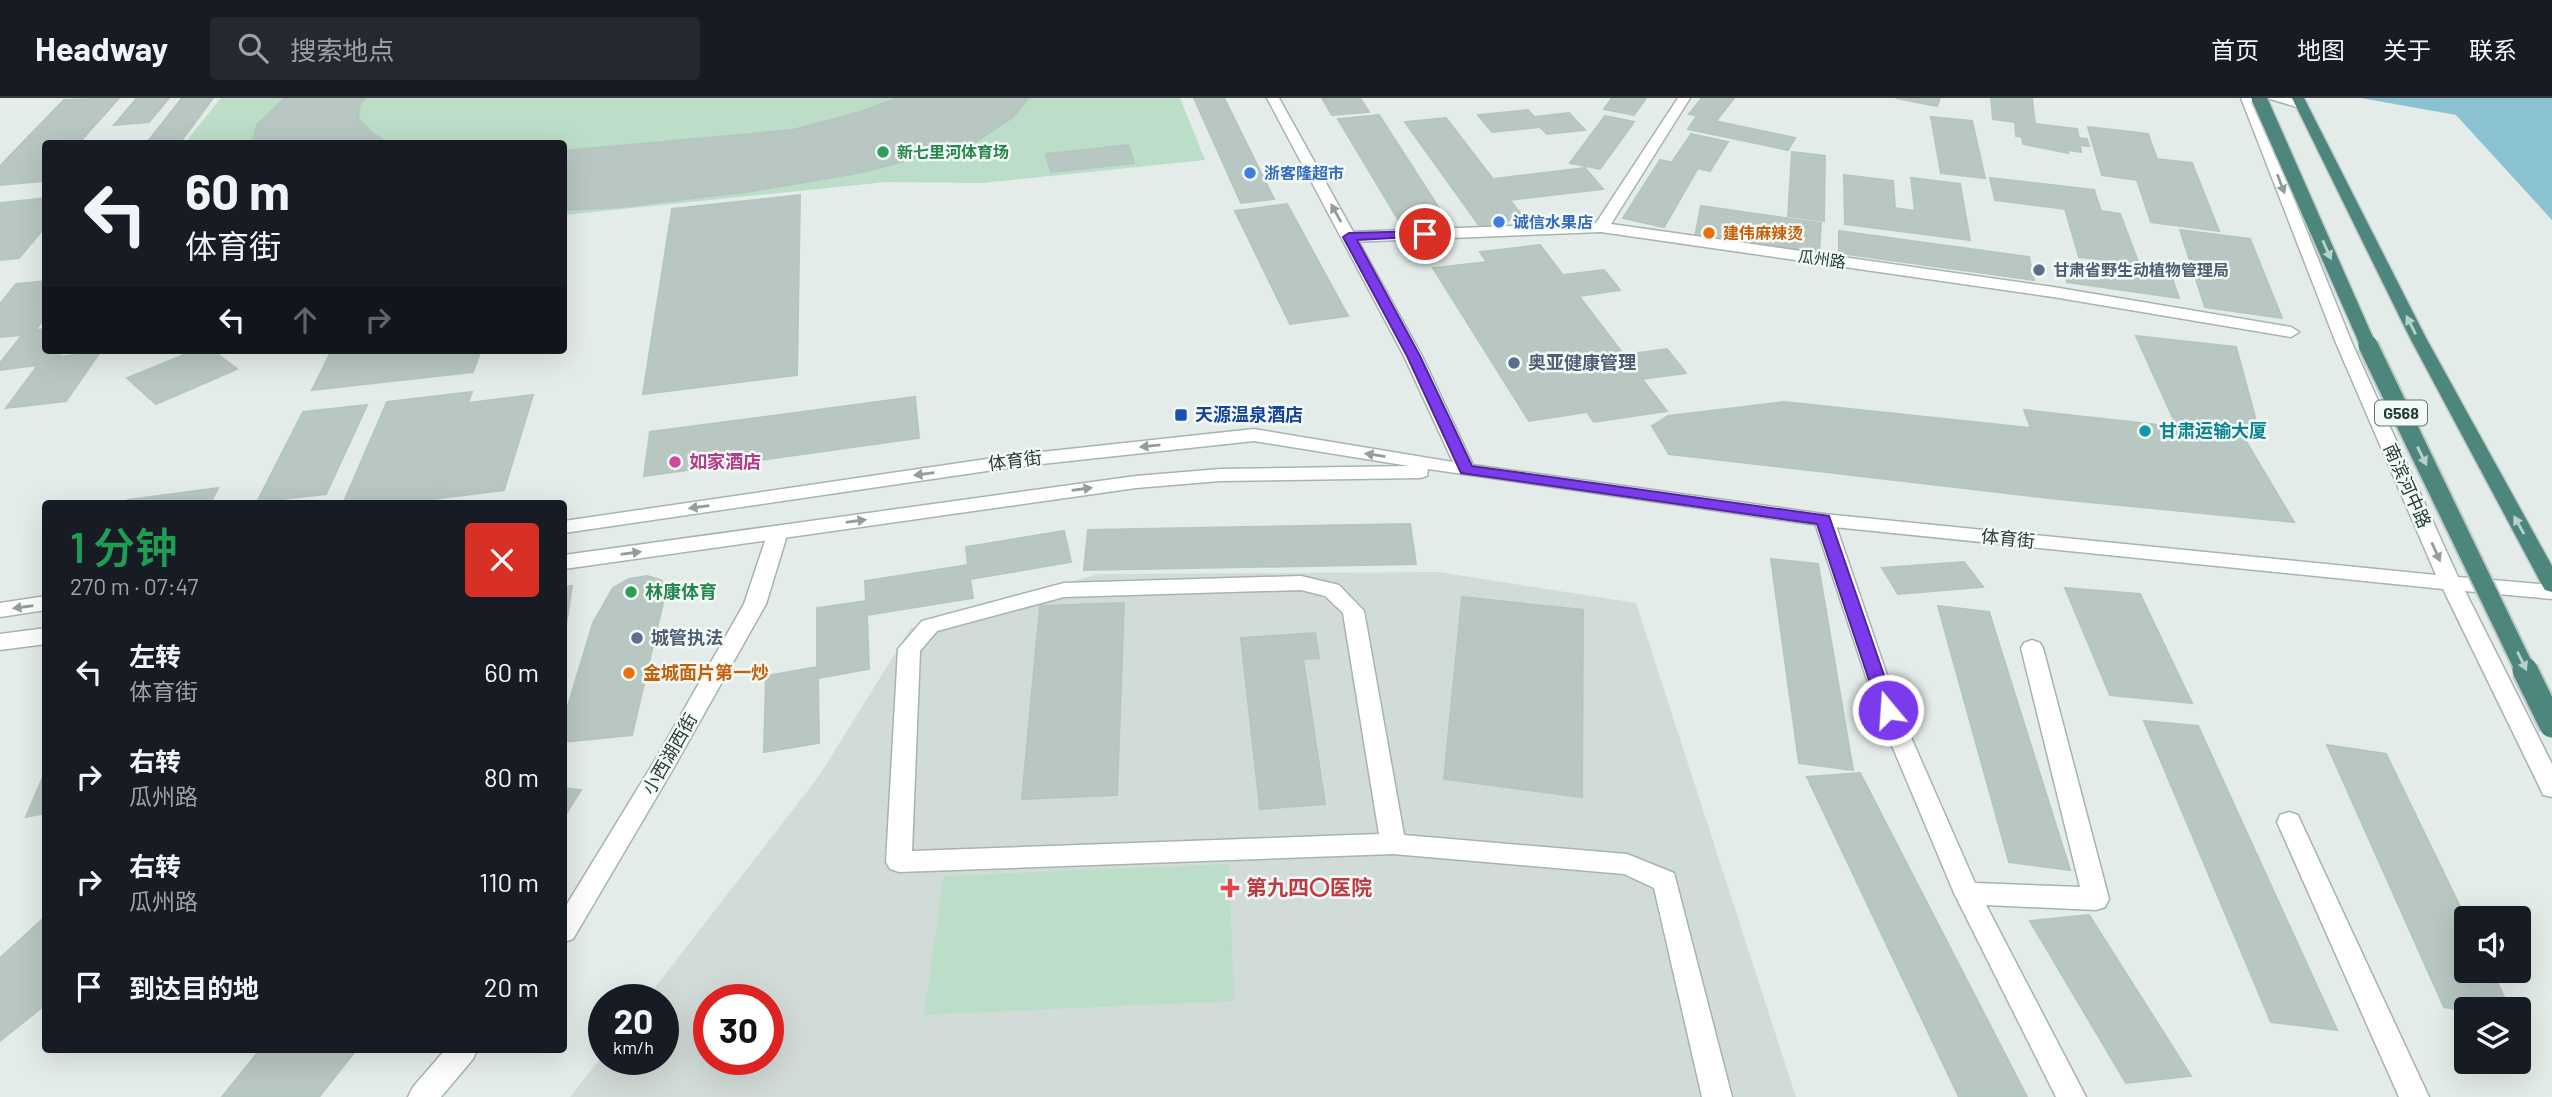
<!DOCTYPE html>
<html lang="zh">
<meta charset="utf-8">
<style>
:root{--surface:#171b24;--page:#242831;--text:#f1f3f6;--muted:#9ea1a6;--line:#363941}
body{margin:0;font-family:Barlow,"Noto Sans SC",sans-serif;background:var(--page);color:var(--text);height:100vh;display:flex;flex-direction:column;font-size:26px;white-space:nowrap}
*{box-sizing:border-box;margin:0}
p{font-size:23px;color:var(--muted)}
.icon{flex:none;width:38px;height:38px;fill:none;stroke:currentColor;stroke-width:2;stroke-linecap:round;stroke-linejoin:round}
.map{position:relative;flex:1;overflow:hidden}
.panel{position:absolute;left:42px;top:402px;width:525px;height:553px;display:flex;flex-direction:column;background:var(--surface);border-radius:7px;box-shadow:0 7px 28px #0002}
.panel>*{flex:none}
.guide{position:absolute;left:42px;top:42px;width:525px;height:214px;border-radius:7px;box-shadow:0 7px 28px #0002;background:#171b24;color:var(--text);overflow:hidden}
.buttons{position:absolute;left:2454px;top:808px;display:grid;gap:14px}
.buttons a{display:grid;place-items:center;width:77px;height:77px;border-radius:7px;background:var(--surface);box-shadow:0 7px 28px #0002;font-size:35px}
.speed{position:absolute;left:588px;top:886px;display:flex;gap:14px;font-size:35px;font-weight:700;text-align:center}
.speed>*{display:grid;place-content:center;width:91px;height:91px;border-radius:50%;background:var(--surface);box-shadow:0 7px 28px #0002;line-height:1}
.speed small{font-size:18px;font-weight:400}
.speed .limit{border:10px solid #d22;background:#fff;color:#111}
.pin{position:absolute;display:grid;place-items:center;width:60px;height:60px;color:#fff;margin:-30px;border:4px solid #fff;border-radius:50%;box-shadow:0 2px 7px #0007}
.me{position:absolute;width:77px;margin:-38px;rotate:342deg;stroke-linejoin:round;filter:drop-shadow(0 0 5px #0008)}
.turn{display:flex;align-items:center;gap:24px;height:147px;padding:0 28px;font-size:32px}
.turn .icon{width:91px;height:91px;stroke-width:2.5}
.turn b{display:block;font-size:49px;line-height:60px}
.lanes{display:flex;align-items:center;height:66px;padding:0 28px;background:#0003;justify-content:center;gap:35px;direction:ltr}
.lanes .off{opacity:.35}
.round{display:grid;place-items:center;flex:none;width:74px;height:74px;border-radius:7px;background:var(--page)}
.summary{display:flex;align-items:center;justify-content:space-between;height:119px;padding:0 28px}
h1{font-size:42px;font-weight:600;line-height:52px;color:#1e9e55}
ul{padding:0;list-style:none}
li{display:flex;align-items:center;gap:21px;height:105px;padding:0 28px}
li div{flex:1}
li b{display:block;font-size:26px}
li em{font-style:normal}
header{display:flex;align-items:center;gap:42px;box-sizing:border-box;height:98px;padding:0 35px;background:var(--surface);border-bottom:2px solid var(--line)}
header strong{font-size:33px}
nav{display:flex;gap:38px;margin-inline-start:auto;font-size:24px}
.search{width:490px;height:63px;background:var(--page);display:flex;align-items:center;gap:18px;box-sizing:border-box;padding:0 24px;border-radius:7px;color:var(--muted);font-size:26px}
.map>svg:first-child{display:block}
.built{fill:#d1dcd8;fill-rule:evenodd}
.green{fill:#bcddc7}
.water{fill:#8bc2d1}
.building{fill:#b8c7c2;stroke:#b5c6c0;stroke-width:2}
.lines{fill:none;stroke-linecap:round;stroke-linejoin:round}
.minor-casing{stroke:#a6b4b0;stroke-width:3}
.tertiary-casing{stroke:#a6b4b0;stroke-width:3}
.trunk-casing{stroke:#c1c9c7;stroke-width:3}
.minor{fill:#fff;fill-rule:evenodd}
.tertiary{fill:#fff;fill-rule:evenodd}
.trunk{fill:#4c867c;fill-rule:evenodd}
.trunk-bridge-far2-casing{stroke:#c1c9c7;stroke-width:18;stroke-linecap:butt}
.trunk-bridge-far1-casing{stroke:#c1c9c7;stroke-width:23;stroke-linecap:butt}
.trunk-bridge-casing{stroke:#c1c9c7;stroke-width:29;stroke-linecap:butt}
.trunk-bridge-far2{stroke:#4c867c;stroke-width:15}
.trunk-bridge-far1{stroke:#4c867c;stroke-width:19}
.trunk-bridge{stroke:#4c867c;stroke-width:25}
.oneway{fill:#919e9c}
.oneway2{fill:#b9d1cb}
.route{fill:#7c3aed;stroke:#51269a;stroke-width:2}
.leisure-dot{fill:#2e9e5b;stroke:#f3f9f6;stroke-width:2.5}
.shop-dot{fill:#3f7fe0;stroke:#f3f9f6;stroke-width:2.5}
.food-dot{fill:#e8710a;stroke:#f3f9f6;stroke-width:2.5}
.service-dot{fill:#5c6f8a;stroke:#f3f9f6;stroke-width:2.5}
.transit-dot{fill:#1a4fb4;stroke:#f3f9f6;stroke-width:2.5}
.culture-dot{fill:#0f9aa8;stroke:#f3f9f6;stroke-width:2.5}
.hotel-dot{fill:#d1479c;stroke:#f3f9f6;stroke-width:2.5}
.health-dot{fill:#e0444e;stroke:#f3f9f6;stroke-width:2.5}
.labels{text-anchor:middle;stroke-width:5;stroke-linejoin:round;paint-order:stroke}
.far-leisure-label{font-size:16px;font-weight:bold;fill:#27864d;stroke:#f3f9f6;text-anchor:start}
.far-shop-label{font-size:16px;font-weight:bold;fill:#366cbe;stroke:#f3f9f6;text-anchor:start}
.far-food-label{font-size:16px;font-weight:bold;fill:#c56008;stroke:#f3f9f6;text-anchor:start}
.far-street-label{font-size:16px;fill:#233e38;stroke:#f3f9f6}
.far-service-label{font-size:16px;font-weight:bold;fill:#4e5e75;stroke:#f3f9f6;text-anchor:start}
.shield{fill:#f3f9f6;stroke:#617671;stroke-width:2}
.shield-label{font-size:16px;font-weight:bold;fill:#233e38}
.service-label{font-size:18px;font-weight:bold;fill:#4e5e75;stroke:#f3f9f6;text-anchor:start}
.transit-label{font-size:18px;font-weight:bold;fill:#164399;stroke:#f3f9f6;text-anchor:start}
.culture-label{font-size:18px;font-weight:bold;fill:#0d838f;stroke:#f3f9f6;text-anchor:start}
.street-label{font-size:18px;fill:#233e38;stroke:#f3f9f6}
.hotel-label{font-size:18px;font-weight:bold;fill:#b23c85;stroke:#f3f9f6;text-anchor:start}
.leisure-label{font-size:18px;font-weight:bold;fill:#27864d;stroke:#f3f9f6;text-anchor:start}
.food-label{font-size:18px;font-weight:bold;fill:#c56008;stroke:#f3f9f6;text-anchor:start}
.near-health-label{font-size:21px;font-weight:bold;fill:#be3a42;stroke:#f3f9f6;text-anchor:start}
</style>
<header>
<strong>Headway</strong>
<div class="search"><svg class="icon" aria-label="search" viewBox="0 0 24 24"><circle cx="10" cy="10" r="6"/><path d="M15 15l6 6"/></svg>搜索地点</div>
<nav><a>首页</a><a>地图</a><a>关于</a><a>联系</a></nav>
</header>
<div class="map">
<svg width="2552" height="999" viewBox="0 0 2552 999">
<rect width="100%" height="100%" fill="#e3ece9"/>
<path class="built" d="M 1438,474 L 1636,505 L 1796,999 L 570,999 L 604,956 L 604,961 L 663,961 L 663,901 L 646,901 L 819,678 L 911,530 L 1098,476 ZM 709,901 L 768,901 L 768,961 L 709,961 Z"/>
<g class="green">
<polygon points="221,0 1180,0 1205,62 982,85 886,84 564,117 564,46 184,46"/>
<polygon points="1229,766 1234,903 924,917 944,778"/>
</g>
<polygon class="water" points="2361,0 2552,0 2552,122 2456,17"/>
<g class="building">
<polygon points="119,0 78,46 46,46 44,83 0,87 0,68 64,2"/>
<polygon points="137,0 169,0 149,24 114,27"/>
<polygon points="182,0 213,0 179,46 146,46"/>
<polygon points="285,0 365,0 360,5 358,20 371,34 389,46 252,46 257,27"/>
<polygon points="898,0 1028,0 1013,19 975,44 863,74 753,93 620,109 564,112 564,53 793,32 860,14"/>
<polygon points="1194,0 1224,0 1274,101 1241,105"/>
<polygon points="1322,0 1360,0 1369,14 1332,17"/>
<polygon points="1612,0 1646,0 1634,17 1604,11"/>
<polygon points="1702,0 1734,0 1717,22 1689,16"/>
<polygon points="1896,0 1940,0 1937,8"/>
<polygon points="1991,0 2032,0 2035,26 2077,31 2079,40 2087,41 2089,48 2080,47 2081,54 2067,52 2068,55 2023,46 2022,39 2016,38 2015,24 1993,21"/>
<polygon points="1528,12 1534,19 1569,15 1585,32 1547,36 1540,29 1492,34 1478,17"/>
<polygon points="1379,17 1444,118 1399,123 1338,21"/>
<polygon points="1605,18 1634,24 1600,71 1570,65"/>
<polygon points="1696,19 1795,40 1788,52 1688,31"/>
<polygon points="1931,19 1972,23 1985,80 1941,75"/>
<polygon points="1446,20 1493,81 1585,70 1603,91 1510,102 1520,115 1500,128 1481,130 1405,24"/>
<polygon points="2088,29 2148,36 2157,61 2192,65 2219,133 2151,124 2137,82 2102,77"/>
<polygon points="1691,36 1728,44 1710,73 1672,64"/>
<polygon points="1128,47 1134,65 1051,74 1046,56"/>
<polygon points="1792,54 1825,58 1824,123 1788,118"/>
<polygon points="1660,62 1698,70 1664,129 1623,120"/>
<polygon points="1844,77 1893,83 1895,110 1915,113 1911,80 1960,86 1970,142 1845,126"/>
<polygon points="1990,80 2094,92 2101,113 2120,116 2139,166 2079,159 2065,111 1995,102"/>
<polygon points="800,97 797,277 643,296 672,111"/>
<polygon points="46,100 46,128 19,160 0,162 0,105"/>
<polygon points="1287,106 1348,218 1290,226 1235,113"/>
<polygon points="1701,108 1821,125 1819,156 1695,138"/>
<polygon points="2180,132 2250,141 2282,220 2205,209"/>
<polygon points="1839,133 2029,159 2034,182 1839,155"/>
<polygon points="1540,147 1563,177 1604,172 1620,192 1579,198 1624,257 1667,251 1686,275 1642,281 1667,313 1594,324 1587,314 1529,323 1433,170 1487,164 1480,154"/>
<polygon points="2063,165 2172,180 2179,200 2067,184"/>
<polygon points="46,183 46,192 40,199 46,198 46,219 35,232 46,231 46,252 63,252 58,259 100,254 66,303 6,310 38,267 0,272 0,265 22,237 0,239 0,206 16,186"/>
<polygon points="2136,238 2236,249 2260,337 2241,335 2294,424 2058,401 2024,312 2177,329"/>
<polygon points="196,252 212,252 237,271 156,306 127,280"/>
<polygon points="332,252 481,252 473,274 312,292"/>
<polygon points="472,294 433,401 390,406 343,406 387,304"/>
<polygon points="533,297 504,392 433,401 468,305"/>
<polygon points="915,299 919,340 644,378 650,334"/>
<polygon points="1784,304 2030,330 2058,401 1669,356 1652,328 1668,318"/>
<polygon points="367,307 326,396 257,404 303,314"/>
<polygon points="218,390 210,406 126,406 128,402"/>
<polygon points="1410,426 1416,466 1084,472 1088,432"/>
<polygon points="1064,433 1071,464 970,481 973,500 867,517 869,571 818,580 819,645 764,654 766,578 817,569 817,510 866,503 865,483 968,467 966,449"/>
<polygon points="1771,461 1818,466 1853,672 1799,665"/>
<polygon points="1964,464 1983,489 1898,496 1882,470"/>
<polygon points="647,478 661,482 666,492 632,637 564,644 564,621 593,525 613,490 629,481"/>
<polygon points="572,488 566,527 564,528 564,489"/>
<polygon points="2065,490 2140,496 2192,605 2110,597"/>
<polygon points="1462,499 1583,512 1582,699 1444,681"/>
<polygon points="1124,505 1117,697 1022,701 1040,508"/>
<polygon points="1938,508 1989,514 2070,772 2009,764"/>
<polygon points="1315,535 1319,560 1303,561 1325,706 1260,711 1241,540"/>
<polygon points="2144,623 2198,628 2337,932 2271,924"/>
<polygon points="2327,647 2386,656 2466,821 2466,873 2492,873 2510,912 2466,913 2444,909"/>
<polygon points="46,672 46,715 26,719"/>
<polygon points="1860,675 2027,999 1959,999 1807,679"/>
<polygon points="564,690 581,692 564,719"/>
<polygon points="2089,817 2191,978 2126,985 2030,823"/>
<polygon points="46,818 46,906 0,943 0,860"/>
<polygon points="260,952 356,952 319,999 222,999"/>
</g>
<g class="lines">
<defs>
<g id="minor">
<polygon points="1678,0 1690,0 1611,126 2053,189 2291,229 2299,234 2291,239 2053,199 1601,134 1349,144 1341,139 1349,134 1596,125"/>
<polygon points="1824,416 1831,418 1834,422 1899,612 1975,785 2080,789 2021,550 2024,545 2032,542 2040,545 2043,550 2109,801 2105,809 2096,812 1986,807 2086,999 2056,999 1954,795 1877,612 1814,422 1817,418"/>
<polygon points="778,428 785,429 788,434 766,506 673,671 573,841 564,844 564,811 657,659 744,506 768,434 771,429"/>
<path d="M 1301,478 L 1339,487 L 1364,513 L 1404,737 L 1627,756 L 1674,775 L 1732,999 L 1702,999 L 1654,790 L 1624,776 L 1393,756 L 899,774 L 890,771 L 886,764 L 898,551 L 922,523 L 1064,485 ZM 1301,492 L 1325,498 L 1343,515 L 1379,736 L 912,753 L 920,553 L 937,533 L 1064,499 Z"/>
<polygon points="2289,714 2298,717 2301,724 2429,999 2399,999 2277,724 2280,717"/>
<polygon points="445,952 477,952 473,961 441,999 408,999 413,989"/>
</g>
<g id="tertiary">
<polygon points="1267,0 1279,0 1422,258 1473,367 1824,416 2436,477 2336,245 2241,0 2253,0 2352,245 2458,479 2552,487 2552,501 2465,493 2552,666 2552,699 2543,697 2540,690 2443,491 1824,428 1428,371 1427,378 1420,380 1220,383 1136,390 564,471 564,457 1136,378 1220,371 1409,368 1254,343 1014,369 564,435 564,423 1014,357 1254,331 1453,364 1404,258"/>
<polygon points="2267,0 2291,0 2307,6 2300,10"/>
<polygon points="46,498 46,512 0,519 0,505"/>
<polygon points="46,530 46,546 0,552 0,536"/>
</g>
<polygon id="trunk" points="2292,0 2304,0 2426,240 2552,468 2552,494 2545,492 2542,487 2410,240"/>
</defs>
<use href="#minor" class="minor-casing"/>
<use href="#tertiary" class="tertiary-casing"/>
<use href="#trunk" class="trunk-casing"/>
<use href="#minor" class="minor"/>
<use href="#tertiary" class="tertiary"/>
<use href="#trunk" class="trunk"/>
<defs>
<polyline id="trunk-bridge-far2" points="2259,0 2369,249"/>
<polyline id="trunk-bridge-far1" points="2368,247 2526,574"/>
<polyline id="trunk-bridge" points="2525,572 2552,627"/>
</defs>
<use href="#trunk-bridge-far2" class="trunk-bridge-far2-casing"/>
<use href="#trunk-bridge-far1" class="trunk-bridge-far1-casing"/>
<use href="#trunk-bridge" class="trunk-bridge-casing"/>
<use href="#trunk-bridge-far2" class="trunk-bridge-far2"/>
<use href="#trunk-bridge-far1" class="trunk-bridge-far1"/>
<use href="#trunk-bridge" class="trunk-bridge"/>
</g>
<defs><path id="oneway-solid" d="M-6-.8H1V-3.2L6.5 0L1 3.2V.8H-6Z" transform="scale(1.75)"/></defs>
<g class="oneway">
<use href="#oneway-solid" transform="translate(2281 86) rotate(69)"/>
<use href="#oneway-solid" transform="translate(1336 115) rotate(-119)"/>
<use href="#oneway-solid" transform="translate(1150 348) rotate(174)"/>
<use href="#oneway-solid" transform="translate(1375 357) rotate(-171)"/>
<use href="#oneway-solid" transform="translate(924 376) rotate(172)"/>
<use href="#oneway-solid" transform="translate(1082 391) rotate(-8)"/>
<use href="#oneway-solid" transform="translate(699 409) rotate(172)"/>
<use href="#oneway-solid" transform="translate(856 423) rotate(-8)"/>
<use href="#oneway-solid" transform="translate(2436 454) rotate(66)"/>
<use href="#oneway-solid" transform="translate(631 455) rotate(-8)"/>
<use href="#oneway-solid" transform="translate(23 509) rotate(172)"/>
</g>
<g class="oneway2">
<use href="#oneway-solid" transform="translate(2327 152) rotate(66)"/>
<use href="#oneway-solid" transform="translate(2411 227) rotate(-117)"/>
<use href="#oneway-solid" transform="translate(2422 358) rotate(64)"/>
<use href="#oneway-solid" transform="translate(2519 427) rotate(-119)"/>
<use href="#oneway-solid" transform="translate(2522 563) rotate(64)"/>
</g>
<polygon class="route" points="1425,133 1431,136 1429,138 1357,142 1420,258 1472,368 1829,418 1896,612 1894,616 1882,616 1879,612 1817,426 1461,375 1407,258 1343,139 1349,135"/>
<g class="leisure-dot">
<circle cx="883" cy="54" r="7"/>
<circle cx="631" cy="494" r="7"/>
</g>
<g class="shop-dot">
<circle cx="1250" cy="75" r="7"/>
<circle cx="1499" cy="124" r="7"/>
</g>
<g class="food-dot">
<circle cx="1709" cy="135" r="7"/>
<circle cx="629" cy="575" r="7"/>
</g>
<g class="service-dot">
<circle cx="2039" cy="172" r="7"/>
<circle cx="1514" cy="265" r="7"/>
<circle cx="637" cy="540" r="7"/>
</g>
<rect class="transit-dot" x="1174" y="310" width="14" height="14" rx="3.5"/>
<circle class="culture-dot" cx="2145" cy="333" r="7"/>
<circle class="hotel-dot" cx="675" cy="364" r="7"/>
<path class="health-dot" d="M1226.5 779.5h7v7h7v7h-7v7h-7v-7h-7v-7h7z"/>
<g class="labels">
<g class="far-leisure-label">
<text x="897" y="60">新七里河体育场</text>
</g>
<g class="far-shop-label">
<text x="1264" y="81">浙客隆超市</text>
<text x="1513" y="130">诚信水果店</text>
</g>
<g class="far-food-label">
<text x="1723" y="141">建伟麻辣烫</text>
</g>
<g class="far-street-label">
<text transform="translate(1822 161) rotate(8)" y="6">瓜州路</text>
</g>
<g class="far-service-label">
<text x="2053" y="178">甘肃省野生动植物管理局</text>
</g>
<rect class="shield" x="2375" y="302.5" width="52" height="25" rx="5"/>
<g class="shield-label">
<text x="2401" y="321">G568</text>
</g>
<g class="service-label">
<text x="1528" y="271">奥亚健康管理</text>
<text x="651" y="546">城管执法</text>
</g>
<g class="transit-label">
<text x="1195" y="323">天源温泉酒店</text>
</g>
<g class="culture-label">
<text x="2159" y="339">甘肃运输大厦</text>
</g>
<g class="street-label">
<text transform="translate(1015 363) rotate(-7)" y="6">体育街</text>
<text transform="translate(2407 388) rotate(66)" y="6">南滨河中路</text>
<text transform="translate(2008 441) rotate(6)" y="6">体育街</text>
<text transform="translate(670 656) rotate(-60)" y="6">小西湖西街</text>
</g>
<g class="hotel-label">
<text x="689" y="370">如家酒店</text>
</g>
<g class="leisure-label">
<text x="645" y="500">林康体育</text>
</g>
<g class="food-label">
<text x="643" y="581">金城面片第一炒</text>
</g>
<g class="near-health-label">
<text x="1246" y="797">第九四〇医院</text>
</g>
</g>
</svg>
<div class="buttons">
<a><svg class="icon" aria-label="sound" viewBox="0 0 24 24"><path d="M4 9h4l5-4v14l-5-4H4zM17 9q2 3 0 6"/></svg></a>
<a><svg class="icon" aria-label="layers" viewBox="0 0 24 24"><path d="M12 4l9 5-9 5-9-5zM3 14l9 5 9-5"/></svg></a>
</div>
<div class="speed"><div>20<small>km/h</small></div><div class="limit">30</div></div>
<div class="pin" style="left:1425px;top:136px;background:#d93025"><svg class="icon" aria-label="arrive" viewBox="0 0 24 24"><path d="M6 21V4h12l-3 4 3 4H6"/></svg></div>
<svg class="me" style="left:1888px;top:612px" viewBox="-20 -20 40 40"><circle r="17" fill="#7c3aed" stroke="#fff" stroke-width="3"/><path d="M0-11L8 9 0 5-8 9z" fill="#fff"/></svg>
<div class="guide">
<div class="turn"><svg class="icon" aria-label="left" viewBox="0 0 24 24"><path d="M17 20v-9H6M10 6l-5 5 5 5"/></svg><div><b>60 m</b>体育街</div></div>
<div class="lanes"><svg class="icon" aria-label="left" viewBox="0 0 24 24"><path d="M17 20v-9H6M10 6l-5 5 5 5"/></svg><svg class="icon off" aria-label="ahead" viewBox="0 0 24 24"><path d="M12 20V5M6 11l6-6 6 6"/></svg><svg class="icon off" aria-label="right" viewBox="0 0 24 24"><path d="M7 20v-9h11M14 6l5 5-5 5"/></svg></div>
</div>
<section class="panel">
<div class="summary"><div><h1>1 分钟</h1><p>270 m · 07:47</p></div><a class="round" style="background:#d93025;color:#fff"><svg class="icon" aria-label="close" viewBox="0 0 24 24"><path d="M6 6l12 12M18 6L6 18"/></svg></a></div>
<ul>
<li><svg class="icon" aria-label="left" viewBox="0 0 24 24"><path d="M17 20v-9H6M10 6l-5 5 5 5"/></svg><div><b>左转</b><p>体育街</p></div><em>60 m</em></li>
<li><svg class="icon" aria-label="right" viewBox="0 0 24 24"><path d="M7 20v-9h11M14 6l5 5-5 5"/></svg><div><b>右转</b><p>瓜州路</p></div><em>80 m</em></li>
<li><svg class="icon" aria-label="right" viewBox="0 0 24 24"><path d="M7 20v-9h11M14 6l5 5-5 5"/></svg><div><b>右转</b><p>瓜州路</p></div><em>110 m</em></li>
<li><svg class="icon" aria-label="arrive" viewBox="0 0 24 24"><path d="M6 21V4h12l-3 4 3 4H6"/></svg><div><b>到达目的地</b></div><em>20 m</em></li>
</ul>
</section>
</div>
